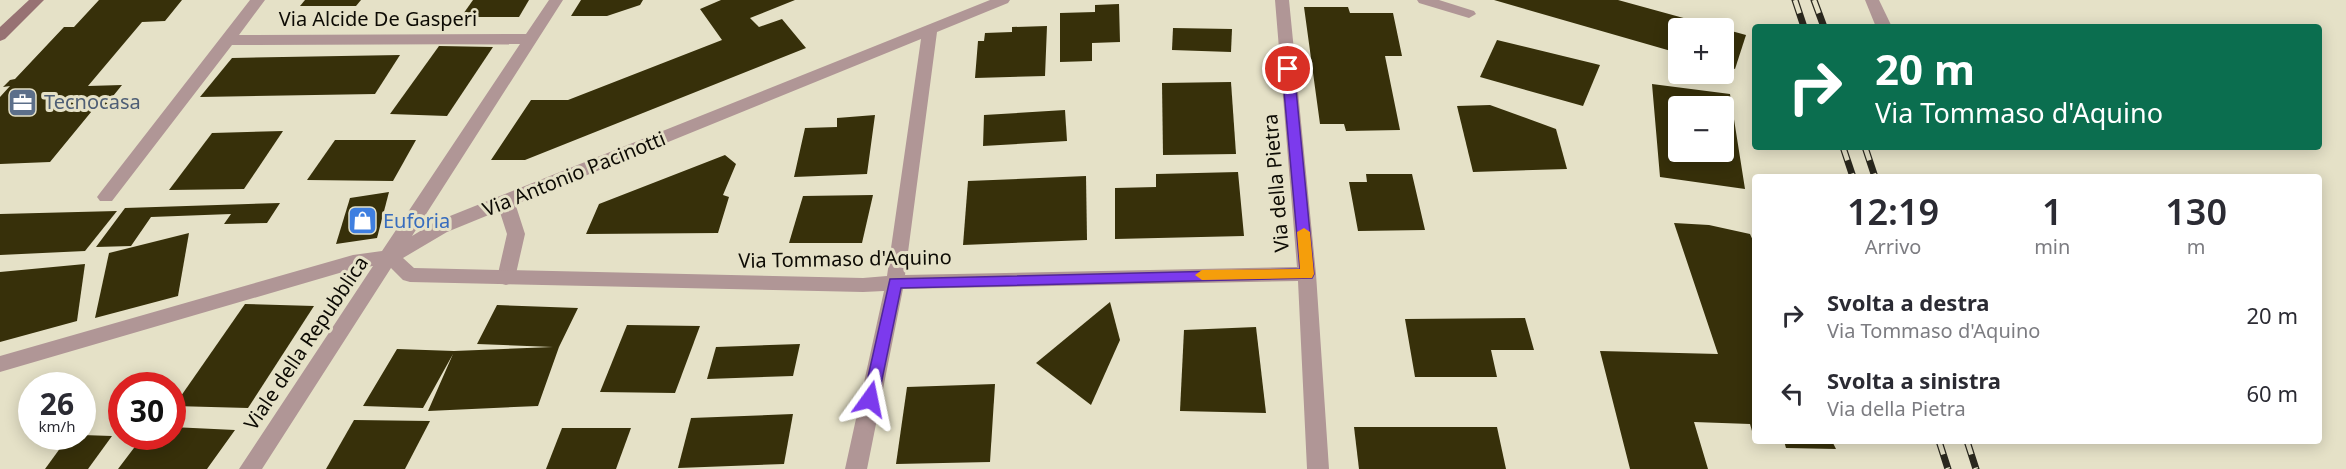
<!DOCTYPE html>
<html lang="it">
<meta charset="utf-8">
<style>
:root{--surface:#fff;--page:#f2f2f3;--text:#2b2b33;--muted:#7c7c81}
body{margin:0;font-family:"Noto Sans",sans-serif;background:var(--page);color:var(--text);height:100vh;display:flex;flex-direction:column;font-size:22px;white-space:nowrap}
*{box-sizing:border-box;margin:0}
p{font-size:20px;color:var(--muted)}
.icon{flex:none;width:33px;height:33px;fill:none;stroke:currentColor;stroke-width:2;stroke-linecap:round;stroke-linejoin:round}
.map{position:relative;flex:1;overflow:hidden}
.panel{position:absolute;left:1752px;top:174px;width:570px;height:270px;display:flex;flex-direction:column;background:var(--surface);border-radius:6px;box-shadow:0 3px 15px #0003}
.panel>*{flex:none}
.banner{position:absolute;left:1752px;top:24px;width:570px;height:126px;border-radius:6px;box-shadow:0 3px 15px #0003;background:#0b6e4f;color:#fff;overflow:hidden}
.fabs{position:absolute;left:1668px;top:18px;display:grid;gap:12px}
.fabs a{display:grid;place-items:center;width:66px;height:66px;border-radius:6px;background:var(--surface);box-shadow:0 3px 15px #0003;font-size:30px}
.speed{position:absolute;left:18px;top:372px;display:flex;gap:12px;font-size:30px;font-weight:700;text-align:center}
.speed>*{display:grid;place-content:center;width:78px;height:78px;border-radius:50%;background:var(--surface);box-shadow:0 3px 15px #0003;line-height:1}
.speed small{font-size:15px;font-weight:400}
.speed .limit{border:9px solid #d22;background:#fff;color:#111}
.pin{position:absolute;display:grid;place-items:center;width:51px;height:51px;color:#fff;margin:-26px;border:3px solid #fff;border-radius:50%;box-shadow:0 2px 6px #0007}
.me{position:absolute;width:66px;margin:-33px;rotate:12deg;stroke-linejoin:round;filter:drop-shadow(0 0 4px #0008)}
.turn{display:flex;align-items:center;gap:21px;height:126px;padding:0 24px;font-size:27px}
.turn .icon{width:78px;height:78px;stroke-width:2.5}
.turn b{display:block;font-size:42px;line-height:51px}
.eta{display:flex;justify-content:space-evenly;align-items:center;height:102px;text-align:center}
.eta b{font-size:36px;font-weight:600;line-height:42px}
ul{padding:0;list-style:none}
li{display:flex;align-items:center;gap:18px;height:78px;padding:0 24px}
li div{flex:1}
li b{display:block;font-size:22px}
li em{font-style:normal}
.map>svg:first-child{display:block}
.building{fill:#37300a;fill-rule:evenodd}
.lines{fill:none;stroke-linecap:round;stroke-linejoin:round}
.service{fill:#b09696;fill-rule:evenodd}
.minor{fill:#b09696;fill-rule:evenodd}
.secondary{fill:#977273;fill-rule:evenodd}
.rail-casing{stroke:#2a281e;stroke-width:7}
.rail{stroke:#e5e1c7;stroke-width:4.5;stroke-dasharray:14;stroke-linecap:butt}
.route{fill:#7c3aed;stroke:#51269a;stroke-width:1.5}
.slow{fill:#f59e0b}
.labels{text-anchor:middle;stroke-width:6;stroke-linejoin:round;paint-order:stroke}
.street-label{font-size:20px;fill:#0d0b04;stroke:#e5e1c7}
.service-label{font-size:20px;fill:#4e5e75;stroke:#e5e1c7;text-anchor:start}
.shop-label{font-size:20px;fill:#366cbe;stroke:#e5e1c7;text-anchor:start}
</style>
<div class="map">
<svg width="2346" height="469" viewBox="0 0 2346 469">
<rect width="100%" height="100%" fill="#e5e1c7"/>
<g class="building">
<polygon points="99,0 182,0 165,21 142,22 88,86 122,85 105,106 96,106 50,162 0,164 0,97 10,86 3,87 10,80 15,79 64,27 74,27"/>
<polygon points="305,0 361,0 356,6 300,6"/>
<polygon points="473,0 529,0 519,17 461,17"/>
<polygon points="581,0 643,0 640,5 607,16 571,16"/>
<polygon points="721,0 795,0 750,18 759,27 782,19 806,48 525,160 491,160 531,100 568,100 722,40 700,9"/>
<polygon points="1494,0 1618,0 1720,28 1678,28 1678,53"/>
<polygon points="1119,4 1120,42 1092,43 1092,61 1060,62 1060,13 1095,12 1095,5"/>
<polygon points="1304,7 1348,7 1350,13 1393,13 1402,56 1385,56 1400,130 1346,131 1344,124 1320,124"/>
<polygon points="1047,26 1045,76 975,78 978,41 984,41 985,33 1012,32 1012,27"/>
<polygon points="1173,28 1232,29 1231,52 1172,50"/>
<polygon points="1724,29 1746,35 1735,69 1724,65"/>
<polygon points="1497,40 1600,65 1583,106 1480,77"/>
<polygon points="439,46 493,47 447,116 390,114"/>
<polygon points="400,55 375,94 200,97 232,58"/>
<polygon points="1231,82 1236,154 1163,155 1162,83"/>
<path d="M 1652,84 L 1730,94 L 1745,189 L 1660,177 ZM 1678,106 L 1724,106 L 1724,152 L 1678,152 Z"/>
<polygon points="1490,105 1556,129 1567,169 1473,172 1457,106"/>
<polygon points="1065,110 1067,141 983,146 984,115"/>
<polygon points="875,115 867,174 794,177 805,128 837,127 837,118"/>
<polygon points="283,131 244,189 169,190 212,133"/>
<polygon points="335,140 416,140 393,181 307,180"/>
<polygon points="725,155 736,164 723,195 729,197 718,233 586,234 599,204"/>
<polygon points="1238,172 1244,236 1115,239 1115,188 1156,187 1156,174"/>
<polygon points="1366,174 1412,174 1425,230 1358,231 1349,182 1367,182"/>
<polygon points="1086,176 1087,240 963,245 968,181"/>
<polygon points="389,192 377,238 336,244 350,198"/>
<polygon points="873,195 862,243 789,243 803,196"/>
<polygon points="280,203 267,223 224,224 231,214 151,217 131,246 96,247 125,208"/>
<polygon points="117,211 85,251 0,255 0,214"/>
<polygon points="1674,223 1709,225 1750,234 1755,245 1755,431 1752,431 1750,424 1694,422 1708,469 1630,469 1600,351 1718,354"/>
<polygon points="189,233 178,296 95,318 109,253"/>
<polygon points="85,264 77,321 0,342 0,272"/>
<polygon points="1110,302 1120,340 1091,405 1036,363"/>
<polygon points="245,304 314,306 248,408 174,406"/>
<polygon points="497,305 578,308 559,347 538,406 428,411 453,354 423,408 363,406 397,349 454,351 553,347 477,344"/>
<polygon points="1525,318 1534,350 1491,350 1497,377 1415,377 1405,319"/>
<polygon points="627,325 700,326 675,393 600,392"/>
<polygon points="1256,327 1266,413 1180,411 1184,330"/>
<polygon points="800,344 793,376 707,379 716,347"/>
<polygon points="995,384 990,462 896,464 907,387"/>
<polygon points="793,414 784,464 678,468 691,418"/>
<polygon points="354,420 430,421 405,469 326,469"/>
<polygon points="172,427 235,430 207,469 118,469 143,436 172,436"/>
<polygon points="1354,427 1497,427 1506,469 1359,469"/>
<polygon points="562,428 631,428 616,469 546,469"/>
<polygon points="82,435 112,436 88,469 45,469 69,436"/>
<polygon points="1784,441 1832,441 1836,449 1786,448"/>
</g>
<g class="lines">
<g class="service">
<polygon points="1417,0 1439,0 1474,11 1476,14 1469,18 1419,3"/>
<polygon points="1865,0 1879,0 1892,27 1876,27"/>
<polygon points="506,197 512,199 515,203 525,234 515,278 513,283 506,285 499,283 497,278 507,234 497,203 500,199"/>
</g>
<path class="minor" d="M 250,0 L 265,0 L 239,35 L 526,34 L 549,0 L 563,0 L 412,236 L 435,222 L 990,0 L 1010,0 L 1008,3 L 937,32 L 905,275 L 1297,267 L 1275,0 L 1289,0 L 1316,274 L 1329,469 L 1307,469 L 1298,281 L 903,289 L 867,469 L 845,469 L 884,291 L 863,292 L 410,282 L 403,280 L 391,268 L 262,469 L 239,469 L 373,266 L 353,269 L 0,372 L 0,356 L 353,255 L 382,251 L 520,44 L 232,45 L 112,201 L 100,201 L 97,197 L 100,193 ZM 921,39 L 887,276 L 863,278 L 414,268 L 403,258 L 447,232 Z"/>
<polygon class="secondary" points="29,0 44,0 5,39 0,41 0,27"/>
<defs>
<g id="rail">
<polyline points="1795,0 1804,27"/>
<polyline points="1814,0 1824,27"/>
<polyline points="1843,147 1853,177"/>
<polyline points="1865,147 1875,177"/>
<polyline points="1939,441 1948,469"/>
<polyline points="1967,441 1976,469"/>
</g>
</defs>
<use href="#rail" class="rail-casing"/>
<use href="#rail" class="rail"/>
</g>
<polygon class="route" points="1288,65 1294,69 1314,274 1312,278 901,288 878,399 876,404 870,406 865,404 863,399 890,279 1300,269 1282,69"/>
<polygon class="slow" points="1304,228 1310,232 1314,274 1312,278 1202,280 1195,275 1202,270 1300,269 1297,232"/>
<defs>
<symbol id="office-square" viewBox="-11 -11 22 22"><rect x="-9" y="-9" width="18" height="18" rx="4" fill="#5c6f8a" stroke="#e5e1c7"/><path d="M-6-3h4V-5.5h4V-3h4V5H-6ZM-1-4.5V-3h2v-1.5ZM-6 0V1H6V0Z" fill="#fff"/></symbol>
<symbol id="shop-square" viewBox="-11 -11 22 22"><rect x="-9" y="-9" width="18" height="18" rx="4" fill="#3f7fe0" stroke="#e5e1c7"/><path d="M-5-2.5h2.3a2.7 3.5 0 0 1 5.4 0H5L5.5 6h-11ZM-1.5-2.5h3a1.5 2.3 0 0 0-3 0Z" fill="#fff"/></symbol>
</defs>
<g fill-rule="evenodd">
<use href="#office-square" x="6" y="86" width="33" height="33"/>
<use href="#shop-square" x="346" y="204" width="33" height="33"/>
</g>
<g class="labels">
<g class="street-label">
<text x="378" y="26">Via Alcide De Gasperi</text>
<text transform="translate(574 174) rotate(-22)" y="7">Via Antonio Pacinotti</text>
<text transform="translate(1276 183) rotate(-95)" y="7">Via della Pietra</text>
<text transform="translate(845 259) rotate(-1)" y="7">Via Tommaso d'Aquino</text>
<text transform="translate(306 343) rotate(-56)" y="7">Viale della Repubblica</text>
</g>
<g class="service-label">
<text x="44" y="109">Tecnocasa</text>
</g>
<g class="shop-label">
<text x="383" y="228">Euforia</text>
</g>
</g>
</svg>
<div class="fabs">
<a>+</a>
<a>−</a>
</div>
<div class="speed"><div>26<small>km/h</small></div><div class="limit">30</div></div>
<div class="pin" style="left:1288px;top:69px;background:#d93025"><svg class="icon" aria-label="arrive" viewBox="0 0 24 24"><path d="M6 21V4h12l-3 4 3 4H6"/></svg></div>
<svg class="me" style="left:870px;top:399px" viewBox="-20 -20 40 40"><path d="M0-17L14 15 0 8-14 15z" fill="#7c3aed" stroke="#fff" stroke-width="4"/></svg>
<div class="banner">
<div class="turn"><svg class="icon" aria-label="right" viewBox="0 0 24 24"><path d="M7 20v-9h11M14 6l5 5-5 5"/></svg><div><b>20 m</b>Via Tommaso d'Aquino</div></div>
</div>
<section class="panel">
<div class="eta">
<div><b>12:19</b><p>Arrivo</p></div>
<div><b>1</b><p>min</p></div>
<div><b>130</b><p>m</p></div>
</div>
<ul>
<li><svg class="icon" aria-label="right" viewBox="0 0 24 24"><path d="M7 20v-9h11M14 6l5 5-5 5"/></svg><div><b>Svolta a destra</b><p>Via Tommaso d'Aquino</p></div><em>20 m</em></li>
<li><svg class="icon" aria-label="left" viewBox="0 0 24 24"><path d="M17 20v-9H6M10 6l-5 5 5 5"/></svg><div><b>Svolta a sinistra</b><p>Via della Pietra</p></div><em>60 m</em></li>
</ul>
</section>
</div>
